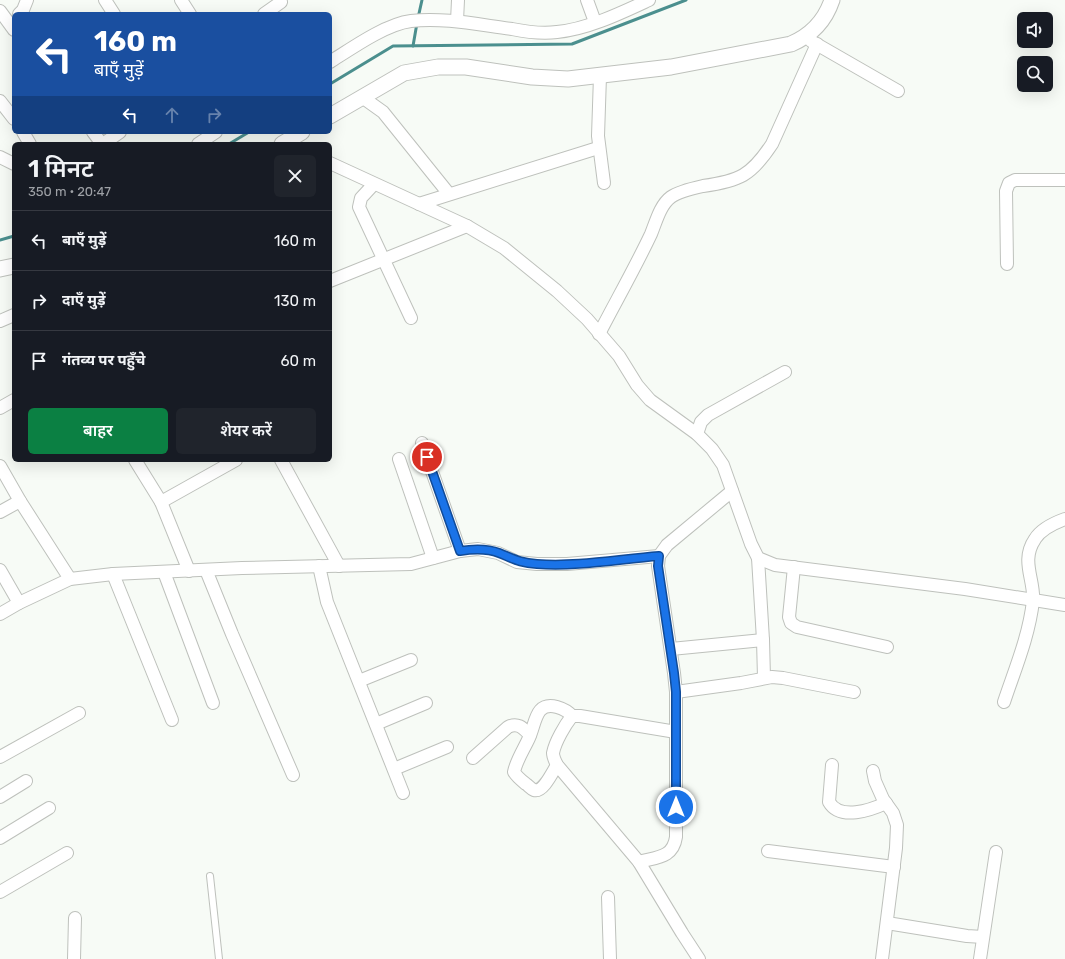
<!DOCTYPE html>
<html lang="hi">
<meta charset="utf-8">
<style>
:root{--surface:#171b24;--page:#20242c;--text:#f1f3f6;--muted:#9ea1a6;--line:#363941;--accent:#0b8043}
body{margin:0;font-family:Rubik,"Noto Sans Devanagari",sans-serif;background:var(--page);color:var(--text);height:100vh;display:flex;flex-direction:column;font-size:15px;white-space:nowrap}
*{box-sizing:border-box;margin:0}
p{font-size:13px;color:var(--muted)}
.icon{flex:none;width:22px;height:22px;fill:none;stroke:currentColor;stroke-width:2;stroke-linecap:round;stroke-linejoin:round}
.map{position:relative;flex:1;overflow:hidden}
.drawer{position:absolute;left:12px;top:142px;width:320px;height:320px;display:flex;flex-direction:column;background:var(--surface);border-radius:6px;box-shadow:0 4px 16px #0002}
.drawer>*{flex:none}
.guide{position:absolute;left:12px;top:12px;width:320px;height:122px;border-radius:6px;box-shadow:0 4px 16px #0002;background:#1a4fa0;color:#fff;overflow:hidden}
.controls{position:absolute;left:1017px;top:12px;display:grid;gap:8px}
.controls a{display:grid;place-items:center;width:36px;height:36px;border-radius:6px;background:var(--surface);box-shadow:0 4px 16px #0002;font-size:20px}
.pin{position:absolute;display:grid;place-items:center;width:34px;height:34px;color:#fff;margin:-17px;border:2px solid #fff;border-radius:50%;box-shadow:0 1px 4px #0007}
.me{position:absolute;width:44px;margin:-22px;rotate:0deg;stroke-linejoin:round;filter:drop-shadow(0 0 3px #0008)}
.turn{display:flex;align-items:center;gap:14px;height:84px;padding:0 16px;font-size:18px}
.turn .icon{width:52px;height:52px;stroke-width:2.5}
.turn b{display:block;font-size:28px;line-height:34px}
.lanes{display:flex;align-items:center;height:38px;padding:0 16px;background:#0003;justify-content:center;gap:20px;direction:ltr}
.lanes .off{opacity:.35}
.round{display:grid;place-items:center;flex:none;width:42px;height:42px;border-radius:6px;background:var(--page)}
.headline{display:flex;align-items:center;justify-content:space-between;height:68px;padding:0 16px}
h1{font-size:24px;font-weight:600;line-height:30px}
.cta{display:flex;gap:8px;margin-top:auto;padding:8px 16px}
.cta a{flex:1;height:46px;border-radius:6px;background:var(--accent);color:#fff;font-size:16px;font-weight:600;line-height:46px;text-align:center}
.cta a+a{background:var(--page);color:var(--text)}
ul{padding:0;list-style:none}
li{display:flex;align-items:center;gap:12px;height:60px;padding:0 16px;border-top:1px solid var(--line)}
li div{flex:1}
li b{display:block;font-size:15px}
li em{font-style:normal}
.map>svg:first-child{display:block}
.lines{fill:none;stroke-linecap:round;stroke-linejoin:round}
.stream{stroke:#4b8f8e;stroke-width:3}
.service-casing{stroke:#bec1bc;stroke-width:8}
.minor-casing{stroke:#bec1bc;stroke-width:14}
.tertiary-casing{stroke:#bec1bc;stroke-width:17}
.service{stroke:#fff;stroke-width:6}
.minor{stroke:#fff;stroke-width:12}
.tertiary{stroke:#fff;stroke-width:15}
.route-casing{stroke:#114b97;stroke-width:10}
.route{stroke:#1a73e8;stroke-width:7}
</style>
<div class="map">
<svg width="1065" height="959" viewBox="0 0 1065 959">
<rect width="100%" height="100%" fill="#f7fbf6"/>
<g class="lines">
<g class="stream">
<polyline points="418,18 422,0"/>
<polyline points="413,46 417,23"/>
<polyline points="330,84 393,46 572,44 686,0"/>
<polyline points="229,144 249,132"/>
<polyline points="0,240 14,236"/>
</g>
<defs>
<polyline id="service" points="210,876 219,959"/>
<g id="minor">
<polyline points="105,0 114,14"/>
<polyline points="181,0 190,14"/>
<polyline points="587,0 595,22"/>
<polyline points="0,11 14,30"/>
<polyline points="19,14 23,10 27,0"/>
<polyline points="264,14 281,2"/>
<polyline points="457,21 458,0"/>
<polyline points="811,41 898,91"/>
<path d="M 330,62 C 352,48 386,24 411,21 C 443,17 480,25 512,29 C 527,32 542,34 557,32 C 588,29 621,13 649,0"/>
<polyline points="600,76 598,136 604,183"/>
<polyline points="362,97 383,112 449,194"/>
<polyline points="0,101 14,119"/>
<polyline points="23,132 30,144"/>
<polyline points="93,132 102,144"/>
<polyline points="103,144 120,132"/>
<polyline points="198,144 216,132"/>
<polyline points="0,157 14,164"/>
<polyline points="330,163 467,226 504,248 557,291 587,319 619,356 637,385 650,400 697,434 712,449 723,465 751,544 758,558 775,565 965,589 1065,605"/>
<polyline points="374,184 361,198 359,207 411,318"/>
<polyline points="419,204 598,148"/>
<polyline points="1007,264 1006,191 1009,183 1015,180 1065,180"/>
<polyline points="330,281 467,226"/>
<polyline points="0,321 14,315"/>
<path d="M 599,334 C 616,301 635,268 651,234 C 656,222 660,205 671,197 C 678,192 694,188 703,186 C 739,181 751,176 772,144 L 817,44"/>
<polyline points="0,408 14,400"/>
<polyline points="697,434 701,422 708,415 785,372"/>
<polyline points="422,443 460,551"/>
<polyline points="399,459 433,558"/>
<polyline points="135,460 161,502 189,571"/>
<polyline points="281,460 339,566"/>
<polyline points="0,466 20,501 70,579"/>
<polyline points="161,502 236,460"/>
<polyline points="0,512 20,501"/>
<polyline points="758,558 763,640 764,678"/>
<polyline points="319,566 327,602 403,793"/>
<polyline points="794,567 789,617 791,623 797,627 887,647"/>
<polyline points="0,570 19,603"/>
<polyline points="206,570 232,634 293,775"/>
<polyline points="164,572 213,703"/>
<polyline points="113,574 172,720"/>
<polyline points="0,614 19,603 70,579 113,574 242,568 411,564 460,551 478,549 498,553 517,562 537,564 567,564 659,556"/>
<polyline points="671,649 763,640"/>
<polyline points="359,681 411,660"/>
<polyline points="676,692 741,683 772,677 783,678 854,692"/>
<path d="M 1004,702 C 1015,669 1029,636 1033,601 C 1035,580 1020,561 1035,539 C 1041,529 1054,523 1065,519"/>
<polyline points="376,724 426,703"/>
<path d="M 676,732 L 580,716 L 572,716 C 565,725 555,742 553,753 C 553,757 555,761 557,765 L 639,862 L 682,933 L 699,959"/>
<polyline points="0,757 79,713"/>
<path d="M 473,758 L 508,727 C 518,722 523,728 530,735"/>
<path d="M 557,765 C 553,771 543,793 534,790 C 531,789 528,785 526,784 C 521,780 517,777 514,772 C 516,761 524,749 529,738 C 536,723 535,701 557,707 C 564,709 568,711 572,716"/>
<path d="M 832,765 L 829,802 C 840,821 871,810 886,803"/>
<polyline points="394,769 447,747"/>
<polyline points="873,771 875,781 883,799 893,813 897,825 896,848 882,959"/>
<polyline points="0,797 26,781"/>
<polyline points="0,838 49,808"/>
<polyline points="768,851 894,867"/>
<path d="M 639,862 C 657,857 673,858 676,837 L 676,692 L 674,673 L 658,566 L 659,556 L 667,545 L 732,491"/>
<polyline points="0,892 67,853"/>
<polyline points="608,897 610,959"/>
<polyline points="887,923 967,936 983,937"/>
<polyline points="74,959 75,918"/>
<polyline points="980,959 996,852"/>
</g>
<g id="tertiary">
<path d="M 330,116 L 404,73 L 438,67 L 466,67 L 532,77 L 568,79 L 671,67 L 791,44 C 812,35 825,21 832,0"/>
<polyline points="282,144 302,132"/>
<polyline points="0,269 14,266"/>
</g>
</defs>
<use href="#service" class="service-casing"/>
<use href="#minor" class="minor-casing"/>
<use href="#tertiary" class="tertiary-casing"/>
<use href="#service" class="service"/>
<use href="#minor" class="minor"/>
<use href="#tertiary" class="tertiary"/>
</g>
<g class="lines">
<defs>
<path id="route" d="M 427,457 L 460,551 C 473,549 486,548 499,553 C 514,559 520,563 537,564 C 577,567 619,559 659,556 L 658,566 L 674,673 L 676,692 L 676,807"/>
</defs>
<use href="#route" class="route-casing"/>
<use href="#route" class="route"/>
</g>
</svg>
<div class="controls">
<a><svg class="icon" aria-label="sound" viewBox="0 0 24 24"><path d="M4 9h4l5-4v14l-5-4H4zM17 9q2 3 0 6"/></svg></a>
<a><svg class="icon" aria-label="search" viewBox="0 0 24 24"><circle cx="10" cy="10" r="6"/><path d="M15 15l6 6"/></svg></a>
</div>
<div class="pin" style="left:427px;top:457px;background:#d93025"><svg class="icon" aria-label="arrive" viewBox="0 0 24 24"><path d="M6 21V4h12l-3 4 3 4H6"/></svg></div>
<svg class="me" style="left:676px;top:807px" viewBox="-20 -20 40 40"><circle r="17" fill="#1a73e8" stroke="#fff" stroke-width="3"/><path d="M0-11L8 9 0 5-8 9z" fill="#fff"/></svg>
<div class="guide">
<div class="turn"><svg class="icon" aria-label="left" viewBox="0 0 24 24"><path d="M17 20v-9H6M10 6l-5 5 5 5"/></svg><div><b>160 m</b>बाएँ मुड़ें</div></div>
<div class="lanes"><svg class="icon" aria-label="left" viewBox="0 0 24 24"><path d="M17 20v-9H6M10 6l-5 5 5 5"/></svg><svg class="icon off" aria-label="ahead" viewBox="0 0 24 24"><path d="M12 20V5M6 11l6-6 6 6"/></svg><svg class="icon off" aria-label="right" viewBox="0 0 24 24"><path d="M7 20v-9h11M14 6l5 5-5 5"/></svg></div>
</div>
<section class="drawer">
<div class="headline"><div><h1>1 मिनट</h1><p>350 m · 20:47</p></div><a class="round"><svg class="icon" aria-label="close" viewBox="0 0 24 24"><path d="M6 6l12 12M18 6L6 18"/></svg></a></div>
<ul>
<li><svg class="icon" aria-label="left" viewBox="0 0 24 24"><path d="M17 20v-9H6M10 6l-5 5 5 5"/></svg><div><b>बाएँ मुड़ें</b></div><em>160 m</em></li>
<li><svg class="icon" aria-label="right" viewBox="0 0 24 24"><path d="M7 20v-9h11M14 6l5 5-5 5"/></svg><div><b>दाएँ मुड़ें</b></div><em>130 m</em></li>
<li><svg class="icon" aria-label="arrive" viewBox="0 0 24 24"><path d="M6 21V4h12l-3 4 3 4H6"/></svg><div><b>गंतव्य पर पहुँचे</b></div><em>60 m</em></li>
</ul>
<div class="cta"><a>बाहर</a><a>शेयर करें</a></div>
</section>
</div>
